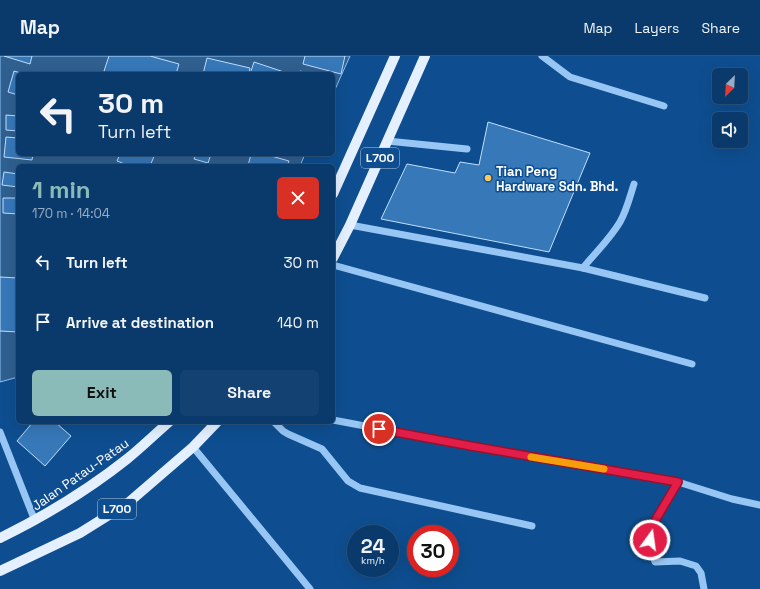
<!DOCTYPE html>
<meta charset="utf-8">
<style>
:root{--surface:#0a3a6c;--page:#134172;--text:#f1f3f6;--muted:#99adc2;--line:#2a547f;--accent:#8bbbb9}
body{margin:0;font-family:"Space Grotesk",sans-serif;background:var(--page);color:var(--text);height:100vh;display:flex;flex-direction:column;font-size:15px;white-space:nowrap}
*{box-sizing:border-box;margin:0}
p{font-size:13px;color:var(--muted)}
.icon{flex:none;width:22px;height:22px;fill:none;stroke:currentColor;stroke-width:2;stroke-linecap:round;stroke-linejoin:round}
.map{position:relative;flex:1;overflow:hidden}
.sheet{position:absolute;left:16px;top:108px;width:319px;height:260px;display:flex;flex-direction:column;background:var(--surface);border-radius:6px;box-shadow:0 4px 16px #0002,0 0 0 1px var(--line)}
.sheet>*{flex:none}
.top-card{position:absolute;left:16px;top:16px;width:319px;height:84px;border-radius:6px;box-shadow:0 4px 16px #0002,0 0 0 1px var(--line);background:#0a3a6c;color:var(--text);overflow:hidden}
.needle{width:26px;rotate:204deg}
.controls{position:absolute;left:712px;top:12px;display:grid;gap:8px}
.controls a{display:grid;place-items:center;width:36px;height:36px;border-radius:6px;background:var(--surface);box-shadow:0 4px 16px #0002,0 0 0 1px var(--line);font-size:20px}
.speed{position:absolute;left:347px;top:469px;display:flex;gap:8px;font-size:20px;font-weight:700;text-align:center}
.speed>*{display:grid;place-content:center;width:52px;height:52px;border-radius:50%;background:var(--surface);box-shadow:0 4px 16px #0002,0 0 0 1px var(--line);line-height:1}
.speed small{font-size:10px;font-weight:400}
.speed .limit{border:6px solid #d22;background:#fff;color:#111}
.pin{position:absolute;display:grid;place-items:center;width:34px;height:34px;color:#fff;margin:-17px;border:2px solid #fff;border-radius:50%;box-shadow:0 1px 4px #0007}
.me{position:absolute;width:44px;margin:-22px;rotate:14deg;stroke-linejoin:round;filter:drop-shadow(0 0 3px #0008)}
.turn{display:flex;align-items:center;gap:14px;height:84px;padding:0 16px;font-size:18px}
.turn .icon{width:52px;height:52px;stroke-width:2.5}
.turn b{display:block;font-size:28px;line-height:34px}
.round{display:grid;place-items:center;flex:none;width:42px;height:42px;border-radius:6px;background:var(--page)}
.head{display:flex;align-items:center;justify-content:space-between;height:68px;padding:0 16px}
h1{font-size:24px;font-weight:600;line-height:30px;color:var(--accent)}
.cta{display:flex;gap:8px;margin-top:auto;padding:8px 16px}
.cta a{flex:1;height:46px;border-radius:6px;background:var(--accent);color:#111;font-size:16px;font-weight:600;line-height:46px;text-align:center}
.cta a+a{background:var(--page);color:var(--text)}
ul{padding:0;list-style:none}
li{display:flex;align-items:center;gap:12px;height:60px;padding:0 16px}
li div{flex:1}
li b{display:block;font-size:15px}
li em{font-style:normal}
header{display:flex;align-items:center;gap:24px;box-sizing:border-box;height:56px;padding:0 20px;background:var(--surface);border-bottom:1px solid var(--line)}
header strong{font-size:19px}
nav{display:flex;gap:22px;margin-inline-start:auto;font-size:14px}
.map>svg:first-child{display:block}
.water{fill:#306090;stroke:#89c2f8}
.building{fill:#3778b9;stroke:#bfdffe}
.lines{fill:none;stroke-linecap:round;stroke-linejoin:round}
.minor{stroke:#97c6f4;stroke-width:7}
.major{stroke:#e4f0ff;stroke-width:10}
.route-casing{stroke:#92132f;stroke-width:10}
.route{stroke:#e11d48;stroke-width:7}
.slow{stroke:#f59e0b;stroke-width:7}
.poi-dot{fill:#ffc65a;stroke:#0e4e90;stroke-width:1.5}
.labels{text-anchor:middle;stroke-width:3;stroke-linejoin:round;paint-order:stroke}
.shield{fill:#0e4e90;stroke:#b7cade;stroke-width:1}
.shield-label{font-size:12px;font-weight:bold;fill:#fff}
.poi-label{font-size:13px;font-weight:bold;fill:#fff;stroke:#0e4e90;text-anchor:start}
.street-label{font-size:13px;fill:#fff;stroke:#0e4e90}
</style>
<header>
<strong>Map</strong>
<nav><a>Map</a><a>Layers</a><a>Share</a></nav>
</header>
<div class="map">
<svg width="760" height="533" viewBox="0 0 760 533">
<rect width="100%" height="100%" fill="#0e4e90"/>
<polygon class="water" points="0,0 350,0 333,38 333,18 18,18 18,98 305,98 300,110 18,110 18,321 0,326"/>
<g class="building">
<polygon points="4,0 32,0 30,8"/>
<polygon points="109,0 150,0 179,8 176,18 114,18 104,15"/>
<polygon points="305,0 345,0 341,18 303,8"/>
<polygon points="207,2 250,12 249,18 203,18"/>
<polygon points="254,6 290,18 250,18"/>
<polygon points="14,15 24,18 18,18 18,39 8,36"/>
<polygon points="300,15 313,18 300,18"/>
<polygon points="6,59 18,60 18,75 6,74"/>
<polygon points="488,66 590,97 549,196 381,163 407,108 455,117 460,106 479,109"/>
<polygon points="6,81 18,82 18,98 33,98 32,104 4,101"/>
<polygon points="120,98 155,98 150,110 130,110 117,105"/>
<polygon points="196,98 211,98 208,107 194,103"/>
<polygon points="251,98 264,98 289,105 287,110 248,110"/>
<polygon points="4,116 18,118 18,131 2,129"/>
<polygon points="3,142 18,142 18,158 3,157"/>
<polygon points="0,221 18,222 18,276 0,275"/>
<polygon points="18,277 18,332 16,332"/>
<polygon points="33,366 55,366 71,380 45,410 17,385"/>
</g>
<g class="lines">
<g class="minor">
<polyline points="542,0 570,21 664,50"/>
<polyline points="387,85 467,93"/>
<polyline points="350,169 583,212 705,242"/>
<polyline points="333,209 692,308"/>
<path d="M 583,212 C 595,197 610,183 620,166 C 627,154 630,140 634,128"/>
<polyline points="333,364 471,390 678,426 732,443 760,449"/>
<polyline points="274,366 283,375 288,378 322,393 348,425 360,432 532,470"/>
<polyline points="0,376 35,465"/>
<polyline points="193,391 310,533"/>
<polyline points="678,426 649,475 651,493 655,506 680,505 696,510 701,517 704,533"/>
</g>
<g class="major">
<polyline points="333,138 395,0"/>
<polyline points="333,202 350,169 425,0"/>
<path d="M 0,482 C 45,460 88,434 127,403 C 142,391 155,378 169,366"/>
<polyline points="0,515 80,477 128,447 193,391 217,366"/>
</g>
</g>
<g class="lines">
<defs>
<polyline id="route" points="379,373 471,390 678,426 649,475 650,484"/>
</defs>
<use href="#route" class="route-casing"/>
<use href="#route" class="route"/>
<polyline class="slow" points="531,401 604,413"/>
</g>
<circle class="poi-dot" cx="488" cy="122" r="4"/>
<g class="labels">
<g class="shield">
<rect x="361" y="92" width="38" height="20" rx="3"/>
<rect x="98" y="443" width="38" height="20" rx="3"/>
</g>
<g class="shield-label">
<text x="380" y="106">L700</text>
<text x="117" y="457">L700</text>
</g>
<g class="poi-label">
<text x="496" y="120">Tian Peng<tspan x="496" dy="15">Hardware Sdn. Bhd.</tspan></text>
</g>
<g class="street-label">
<text transform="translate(80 418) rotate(-35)" y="5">Jalan Patau-Patau</text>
</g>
</g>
</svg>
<div class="controls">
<a><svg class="needle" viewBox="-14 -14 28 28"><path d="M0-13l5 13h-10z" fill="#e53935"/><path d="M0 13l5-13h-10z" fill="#99adc2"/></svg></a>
<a><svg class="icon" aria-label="sound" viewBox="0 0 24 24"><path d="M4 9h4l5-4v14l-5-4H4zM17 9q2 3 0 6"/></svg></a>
</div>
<div class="speed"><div>24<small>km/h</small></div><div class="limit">30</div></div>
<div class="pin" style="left:379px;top:373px;background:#d93025"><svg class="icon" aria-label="arrive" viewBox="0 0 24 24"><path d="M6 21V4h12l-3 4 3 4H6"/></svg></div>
<svg class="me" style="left:650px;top:484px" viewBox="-20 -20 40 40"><circle r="17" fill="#e11d48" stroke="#fff" stroke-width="3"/><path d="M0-11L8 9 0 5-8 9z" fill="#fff"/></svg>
<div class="top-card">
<div class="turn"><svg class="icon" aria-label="left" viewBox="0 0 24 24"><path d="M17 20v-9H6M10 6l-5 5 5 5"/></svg><div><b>30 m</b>Turn left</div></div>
</div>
<section class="sheet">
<div class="head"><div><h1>1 min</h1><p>170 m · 14:04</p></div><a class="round" style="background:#d93025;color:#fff"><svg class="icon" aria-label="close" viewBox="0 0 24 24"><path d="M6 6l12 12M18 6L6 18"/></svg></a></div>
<ul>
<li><svg class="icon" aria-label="left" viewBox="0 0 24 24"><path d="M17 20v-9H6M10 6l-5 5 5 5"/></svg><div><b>Turn left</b></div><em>30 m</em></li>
<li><svg class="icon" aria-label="arrive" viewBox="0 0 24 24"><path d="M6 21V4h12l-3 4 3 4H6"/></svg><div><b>Arrive at destination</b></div><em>140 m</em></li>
</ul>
<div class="cta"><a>Exit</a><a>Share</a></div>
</section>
</div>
